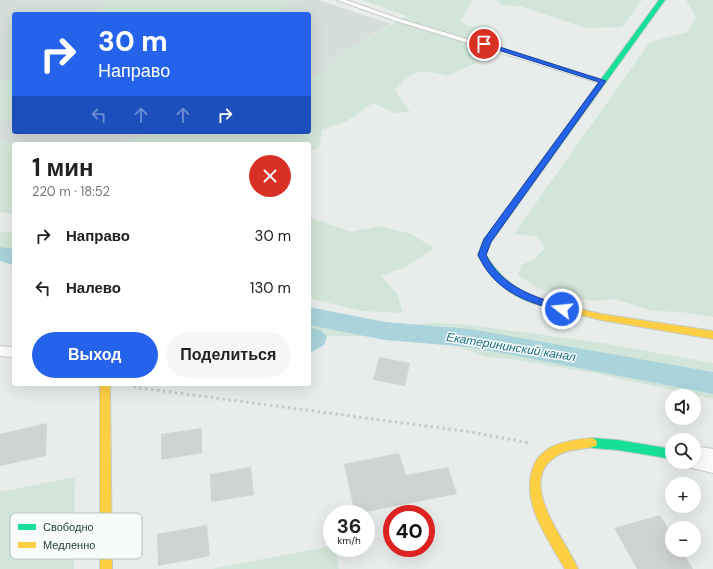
<!DOCTYPE html>
<html lang="ru">
<meta charset="utf-8">
<style>
:root{--surface:#fff;--page:#f6f6f6;--text:#222;--muted:#767676;--accent:#2563eb}
body{margin:0;font-family:"DM Sans",sans-serif;background:var(--page);color:var(--text);height:100vh;display:flex;flex-direction:column;font-size:15px;white-space:nowrap}
*{box-sizing:border-box;margin:0}
p{font-size:13px;color:var(--muted)}
.icon{flex:none;width:22px;height:22px;fill:none;stroke:currentColor;stroke-width:2;stroke-linecap:round;stroke-linejoin:round}
.map{position:relative;flex:1;overflow:hidden}
.details{position:absolute;left:12px;top:142px;width:299px;height:244px;display:flex;flex-direction:column;background:var(--surface);border-radius:4px;box-shadow:0 4px 16px #0002}
.details>*{flex:none}
.top-card{position:absolute;left:12px;top:12px;width:299px;height:122px;border-radius:4px;box-shadow:0 4px 16px #0002;background:#2563eb;color:#fff;overflow:hidden}
.tools{position:absolute;left:665px;top:389px;display:grid;gap:8px}
.tools a{display:grid;place-items:center;width:36px;height:36px;border-radius:50%;background:var(--surface);box-shadow:0 4px 16px #0002;font-size:20px}
.speed{position:absolute;left:323px;top:505px;display:flex;gap:8px;font-size:20px;font-weight:700;text-align:center}
.speed>*{display:grid;place-content:center;width:52px;height:52px;border-radius:50%;background:var(--surface);box-shadow:0 4px 16px #0002;line-height:1}
.speed small{font-size:10px;font-weight:400}
.speed .limit{border:6px solid #d22;background:#fff;color:#111}
.pin{position:absolute;display:grid;place-items:center;width:34px;height:34px;color:#fff;margin:-17px;border:2px solid #fff;border-radius:50%;box-shadow:0 1px 4px #0007}
.me{position:absolute;width:44px;margin:-22px;rotate:286deg;stroke-linejoin:round;filter:drop-shadow(0 0 3px #0008)}
.turn{display:flex;align-items:center;gap:14px;height:84px;padding:0 20px;font-size:18px}
.turn .icon{width:52px;height:52px;stroke-width:2.5}
.turn b{display:block;font-size:28px;line-height:34px}
.lanes{display:flex;align-items:center;height:38px;padding:0 20px;background:#0003;justify-content:center;gap:20px;direction:ltr}
.lanes .off{opacity:.35}
.round{display:grid;place-items:center;flex:none;width:42px;height:42px;border-radius:21px;background:var(--page)}
.headline{display:flex;align-items:center;justify-content:space-between;height:68px;padding:0 20px}
h1{font-size:24px;font-weight:700;line-height:30px}
.action{display:flex;gap:8px;margin-top:auto;padding:8px 20px}
.action a{flex:1;height:46px;border-radius:24px;background:var(--accent);color:#fff;font-size:16px;font-weight:700;line-height:46px;text-align:center}
.action a+a{background:var(--page);color:var(--text)}
ul{padding:0;list-style:none}
li{display:flex;align-items:center;gap:12px;height:52px;padding:0 20px}
li div{flex:1}
li b{display:block;font-size:15px}
li em{font-style:normal}
.map>svg:first-child{display:block}
.built{fill:#d6dedb}
.green{fill:#d1e6d8}
.water{fill:#a9d4db}
.lines{fill:none;stroke-linecap:round;stroke-linejoin:round}
.canal{fill:#a9d4db;fill-rule:evenodd}
.building{fill:#cfd4d2}
.lane-casing{stroke:#c5cac8;stroke-width:2}
.street-casing{stroke:#c5cac8;stroke-width:2}
.fast-casing{stroke:#c3cbc8;stroke-width:2}
.slow-casing{stroke:#c3cbc8;stroke-width:2}
.path{stroke:#c3ccca;stroke-width:3;stroke-dasharray:2.5 3.5;stroke-linecap:butt}
.lane{fill:#fcfcfc;fill-rule:evenodd}
.street{fill:#fcfcfc;fill-rule:evenodd}
.fast{fill:#16e098;fill-rule:evenodd}
.slow{fill:#ffcf43;fill-rule:evenodd}
.route{fill:#2563eb;stroke:#184099}
.labels{text-anchor:middle;stroke-width:3;stroke-linejoin:round;paint-order:stroke}
.water-label{font-size:12px;font-style:italic;fill:#1c6f80;stroke:#f7fbf9}
.key{fill:#f7fbf9;stroke:#b8c4c0;stroke-width:1}
.key-label{font-size:11px;fill:#24423a}
</style>
<div class="map">
<svg width="713" height="569" viewBox="0 0 713 569">
<rect width="100%" height="100%" fill="#e8edeb"/>
<polygon class="built" points="0,0 318,0 391,24 344,52 309,83 309,14 14,14 14,132 252,132 239,144 14,144 14,172 0,171"/>
<g class="green">
<polygon points="102,0 290,0 278,14 93,14 105,5"/>
<path d="M 362,0 L 473,0 L 460,22 L 472,27 L 486,24 L 493,30 L 480,38 L 486,58 L 448,76 C 420,69 416,68 395,90 L 410,112 L 394,113 L 373,103 L 347,121 L 322,130 L 319,148 L 309,152 L 309,144 L 94,144 L 133,140 L 153,132 L 309,132 L 309,83 L 344,52 L 407,16 Z"/>
<polygon points="499,0 642,0 622,27 586,28 520,6 500,5"/>
<polygon points="686,0 713,0 713,317 681,312 652,311 615,299 590,301 537,288 518,275 521,265 535,259 545,248 537,236 514,234 650,42 688,32 696,17"/>
<polygon points="14,78 14,121 0,121 0,80"/>
<polygon points="0,140 14,144 14,214 0,212"/>
<polygon points="309,217 351,232 379,226 411,234 434,248 406,267 381,276 397,294 403,313 362,311 309,298"/>
<polygon points="0,232 14,232 14,265 0,261"/>
<polygon points="309,312 354,322 398,326 434,323 470,325 603,343 713,363 713,399 599,374 517,360 486,357 456,346 362,336 327,336 320,330 309,327"/>
<polygon points="75,477 74,569 0,569 0,492"/>
<polygon points="332,546 332,548 335,548 339,569 211,569"/>
</g>
<polygon class="water" points="309,327 320,330 327,336 324,345 312,352 309,351"/>
<g class="lines">
<g class="canal">
<polygon points="0,247 14,249 14,265 0,261"/>
<polygon points="309,307 385,322 470,329 713,372 713,394 470,347 385,340 309,325"/>
</g>
</g>
<g class="building">
<polygon points="379,357 410,363 405,386 373,380"/>
<polygon points="47,423 46,456 0,466 0,434"/>
<polygon points="202,428 202,453 161,460 161,434"/>
<polygon points="399,453 406,475 448,467 457,494 355,514 344,464"/>
<polygon points="251,467 254,495 211,502 210,474"/>
<polygon points="660,515 672,535 672,550 682,550 693,569 637,569 614,528"/>
<polygon points="207,525 210,556 158,566 157,534"/>
</g>
<g class="lines">
<defs>
<g id="lane">
<polygon points="337,0 346,0 400,19 607,81 600,83 396,21"/>
<polygon points="0,346 14,347 14,357 0,356"/>
</g>
<polygon id="street" points="694,446 713,449 713,473 684,466 682,462 694,462"/>
<g id="fast">
<path d="M 659,0 L 665,0 L 491,242 L 486,255 C 499,276 516,291 539,299 L 541,301 L 536,304 C 509,296 492,279 478,255 L 483,241 Z"/>
<polygon points="592,438 618,440 672,449 672,459 618,450 592,448 588,446 587,443 588,440"/>
</g>
<g id="slow">
<polygon points="536,298 601,314 713,331 713,339 601,320 533,303 531,301 533,299"/>
<polygon points="100,384 110,384 112,569 100,569"/>
<path d="M 592,438 L 596,440 L 597,443 L 596,446 C 584,450 571,448 560,454 C 512,479 566,539 578,569 L 565,569 C 548,539 519,501 534,465 C 544,443 571,440 592,438 Z"/>
</g>
</defs>
<use href="#lane" class="lane-casing"/>
<use href="#street" class="street-casing"/>
<use href="#fast" class="fast-casing"/>
<use href="#slow" class="slow-casing"/>
<polyline class="path" points="128,384 133,387 471,432 529,443"/>
<use href="#lane" class="lane"/>
<use href="#street" class="street"/>
<use href="#fast" class="fast"/>
<use href="#slow" class="slow"/>
</g>
<path class="route" d="M 484,42 L 606,81 L 491,242 L 486,255 C 502,287 534,297 565,306 L 565,311 L 562,312 C 525,301 495,292 478,255 L 484,239 L 599,82 L 482,45 L 482,43 Z"/>
<g class="labels">
<g class="water-label">
<text transform="translate(511 347) rotate(9)" y="4">Екатерининский канал</text>
</g>
</g>
<rect x="10" y="513" width="132" height="46" rx="6" class="key"/>
<rect x="18" y="524" width="18" height="6" fill="#16e098"/>
<rect x="18" y="542" width="18" height="6" fill="#ffcf43"/>
<g class="key-label">
<text x="43" y="531">Свободно</text>
<text x="43" y="549">Медленно</text>
</g>
</svg>
<div class="tools">
<a><svg class="icon" aria-label="sound" viewBox="0 0 24 24"><path d="M4 9h4l5-4v14l-5-4H4zM17 9q2 3 0 6"/></svg></a>
<a><svg class="icon" aria-label="search" viewBox="0 0 24 24"><circle cx="10" cy="10" r="6"/><path d="M15 15l6 6"/></svg></a>
<a>+</a>
<a>−</a>
</div>
<div class="speed"><div>36<small>km/h</small></div><div class="limit">40</div></div>
<div class="pin" style="left:484px;top:44px;background:#d93025"><svg class="icon" aria-label="arrive" viewBox="0 0 24 24"><path d="M6 21V4h12l-3 4 3 4H6"/></svg></div>
<svg class="me" style="left:562px;top:309px" viewBox="-20 -20 40 40"><circle r="17" fill="#2563eb" stroke="#fff" stroke-width="3"/><path d="M0-11L8 9 0 5-8 9z" fill="#fff"/></svg>
<div class="top-card">
<div class="turn"><svg class="icon" aria-label="right" viewBox="0 0 24 24"><path d="M7 20v-9h11M14 6l5 5-5 5"/></svg><div><b>30 m</b>Направо</div></div>
<div class="lanes"><svg class="icon off" aria-label="left" viewBox="0 0 24 24"><path d="M17 20v-9H6M10 6l-5 5 5 5"/></svg><svg class="icon off" aria-label="ahead" viewBox="0 0 24 24"><path d="M12 20V5M6 11l6-6 6 6"/></svg><svg class="icon off" aria-label="ahead" viewBox="0 0 24 24"><path d="M12 20V5M6 11l6-6 6 6"/></svg><svg class="icon" aria-label="right" viewBox="0 0 24 24"><path d="M7 20v-9h11M14 6l5 5-5 5"/></svg></div>
</div>
<section class="details">
<div class="headline"><div><h1>1 мин</h1><p>220 m · 18:52</p></div><a class="round" style="background:#d93025;color:#fff"><svg class="icon" aria-label="close" viewBox="0 0 24 24"><path d="M6 6l12 12M18 6L6 18"/></svg></a></div>
<ul>
<li><svg class="icon" aria-label="right" viewBox="0 0 24 24"><path d="M7 20v-9h11M14 6l5 5-5 5"/></svg><div><b>Направо</b></div><em>30 m</em></li>
<li><svg class="icon" aria-label="left" viewBox="0 0 24 24"><path d="M17 20v-9H6M10 6l-5 5 5 5"/></svg><div><b>Налево</b></div><em>130 m</em></li>
</ul>
<div class="action"><a>Выход</a><a>Поделиться</a></div>
</section>
</div>
